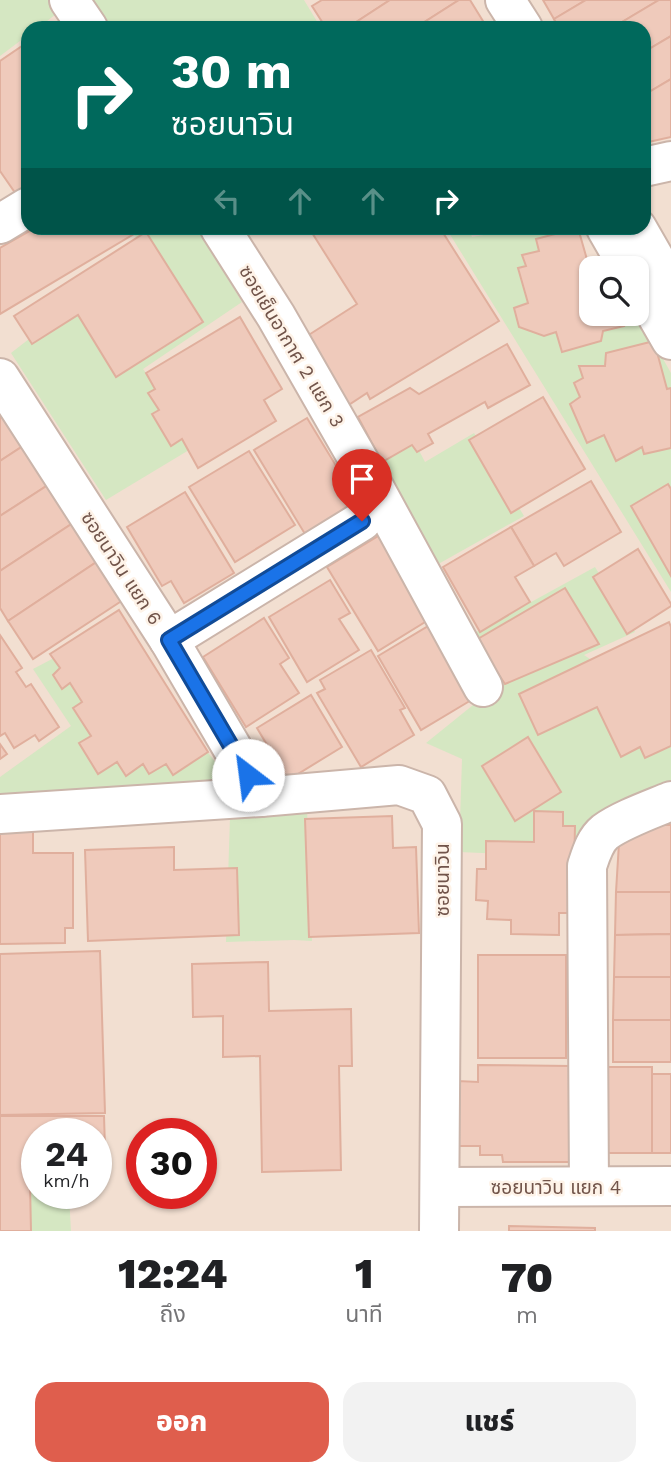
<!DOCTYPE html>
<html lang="th">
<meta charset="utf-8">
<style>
:root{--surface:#fff;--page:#f2f2f2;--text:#202124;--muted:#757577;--accent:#df5e4d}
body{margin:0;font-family:"Work Sans","Noto Sans Thai",sans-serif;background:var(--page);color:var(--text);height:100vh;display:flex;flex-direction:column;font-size:26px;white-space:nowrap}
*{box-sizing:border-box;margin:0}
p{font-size:23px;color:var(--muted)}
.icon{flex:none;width:38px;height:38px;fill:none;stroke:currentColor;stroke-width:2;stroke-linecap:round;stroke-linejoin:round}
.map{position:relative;height:1231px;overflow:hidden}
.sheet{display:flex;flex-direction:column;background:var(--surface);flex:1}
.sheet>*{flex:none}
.guide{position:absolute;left:21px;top:21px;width:630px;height:214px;border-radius:21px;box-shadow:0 2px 5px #0004;background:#00695c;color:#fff;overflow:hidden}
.buttons{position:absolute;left:579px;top:256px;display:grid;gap:14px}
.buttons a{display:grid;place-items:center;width:70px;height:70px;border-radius:14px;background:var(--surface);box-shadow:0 2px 5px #0004;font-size:35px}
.speed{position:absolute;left:21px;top:1118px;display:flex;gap:14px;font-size:35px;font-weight:700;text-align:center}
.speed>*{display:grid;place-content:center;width:91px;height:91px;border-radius:50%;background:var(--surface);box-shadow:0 2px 5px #0004;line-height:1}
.speed small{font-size:18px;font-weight:400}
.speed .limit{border:10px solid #d22;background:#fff;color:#111}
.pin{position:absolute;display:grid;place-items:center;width:60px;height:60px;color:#fff;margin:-72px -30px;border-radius:50% 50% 50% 0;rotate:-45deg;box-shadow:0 0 7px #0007}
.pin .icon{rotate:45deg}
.me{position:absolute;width:77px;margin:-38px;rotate:330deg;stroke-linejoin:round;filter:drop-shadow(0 0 5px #0008)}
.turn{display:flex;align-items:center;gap:24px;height:147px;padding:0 35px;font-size:32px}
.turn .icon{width:91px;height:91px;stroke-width:2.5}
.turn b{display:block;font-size:49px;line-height:60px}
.lanes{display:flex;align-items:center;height:66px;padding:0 35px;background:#0003;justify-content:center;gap:35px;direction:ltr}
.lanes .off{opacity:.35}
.eta{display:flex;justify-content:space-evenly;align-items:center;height:119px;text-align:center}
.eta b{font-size:42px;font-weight:800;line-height:49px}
.cta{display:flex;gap:14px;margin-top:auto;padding:14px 35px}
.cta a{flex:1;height:80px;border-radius:21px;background:var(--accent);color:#fff;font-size:28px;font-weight:800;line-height:80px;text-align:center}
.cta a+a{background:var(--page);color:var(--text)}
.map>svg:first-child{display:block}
.residential{fill:#f2dfd1;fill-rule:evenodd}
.green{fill:#d5e7c2}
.building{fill:#efcabb;stroke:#e0af9d;stroke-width:2}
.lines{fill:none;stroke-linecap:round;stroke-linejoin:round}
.minor-casing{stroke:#cbb5aa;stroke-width:42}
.minor{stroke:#fff;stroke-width:38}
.route-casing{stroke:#114b97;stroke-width:18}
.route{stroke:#1a73e8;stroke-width:12}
.labels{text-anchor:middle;stroke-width:5;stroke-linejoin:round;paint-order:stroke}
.street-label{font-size:19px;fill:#71544a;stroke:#fef3e8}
</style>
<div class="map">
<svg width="671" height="1231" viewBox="0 0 671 1231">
<rect width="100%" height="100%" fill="#fbeee2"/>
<path class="residential" d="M 0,0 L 671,0 L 671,1231 L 0,1231 ZM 28,28 L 644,28 L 644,228 L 28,228 ZM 592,268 L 637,268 L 637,313 L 592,313 ZM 37,1134 L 96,1134 L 96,1194 L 37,1194 ZM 142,1134 L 201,1134 L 201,1194 L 142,1194 Z"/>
<g class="green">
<polygon points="0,0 53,0 60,11 38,28 28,28 28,35 0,56"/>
<polygon points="88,0 304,0 321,28 107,28"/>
<polygon points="124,228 197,228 242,302 143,369 190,431 194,447 106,500 11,353 149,246"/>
<polygon points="446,228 469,228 472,237 525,228 569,228 551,306 592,313 637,313 671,373 671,592"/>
<polygon points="474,433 524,516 433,567 372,454 411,435 425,462"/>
<polygon points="595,567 635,632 584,655 671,713 671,784 587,829 553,856 459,852 462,759 426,743 478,701 449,647"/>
<polygon points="113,627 228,779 227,786 0,805 0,777 71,726 33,669"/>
<polygon points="307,810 312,941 294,940 226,942 230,817"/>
<polygon points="0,1167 37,1169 37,1194 69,1194 71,1231 0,1231"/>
</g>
<g class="building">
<polygon points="322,0 390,0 347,28 326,28 312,6"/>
<polygon points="390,0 459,0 415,28 347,28"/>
<polygon points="459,0 470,0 486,26 483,28 415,28"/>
<polygon points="543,0 586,0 554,19"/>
<polygon points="586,0 659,0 612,28 559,28 554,19"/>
<polygon points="659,0 671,0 671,36 644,52 644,28 612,28"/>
<polygon points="671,36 671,79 644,95 644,52"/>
<polygon points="28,42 28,186 16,194 0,171 0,61"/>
<polygon points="671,79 671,137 644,143 644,95"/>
<polygon points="35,228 144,228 0,314 0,248"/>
<polygon points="309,228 440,228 499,321 370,399 367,393 344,408 304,338 357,304"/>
<polygon points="578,228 592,277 592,313 620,313 624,326 603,331 601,341 562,352 556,332 544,336 519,327 514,308 528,303 518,268 526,266 522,255 539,251 536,239"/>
<polygon points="146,232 203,322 116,377 78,315 32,344 14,316"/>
<polygon points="240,317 282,389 264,400 276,421 198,468 182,439 171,446 152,414 159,410 148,393 155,389 146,373"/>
<polygon points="654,341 667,389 671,388 671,448 644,454 642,447 616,461 604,435 587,443 570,404 580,397 574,383 583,378 579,366 605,366 606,353"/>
<polygon points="507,344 530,385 488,408 485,402 428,434 433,443 417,452 412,445 382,462 358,417 410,388 419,394"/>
<polygon points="543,397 585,469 511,513 469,440"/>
<polygon points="0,411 23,446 0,461"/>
<polygon points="307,418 358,502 305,534 254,450"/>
<polygon points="23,446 48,485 0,516 0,461"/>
<polygon points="249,451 295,525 235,562 189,487"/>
<polygon points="591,481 621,532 564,566 556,553 534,566 511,527"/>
<polygon points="668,484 671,489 671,576 631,506"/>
<polygon points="48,485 73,523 0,571 0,516"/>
<polygon points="185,492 234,573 184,603 171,581 162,586 127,527"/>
<polygon points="73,523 98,561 8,621 0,608 0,571"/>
<polygon points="511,527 534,566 515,577 530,602 480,632 443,567"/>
<polygon points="380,535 430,619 378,651 327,567"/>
<polygon points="638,549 671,604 671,606 627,634 593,577"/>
<polygon points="98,561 123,600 33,659 8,621"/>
<polygon points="330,580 350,613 339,619 359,650 307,682 269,617"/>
<polygon points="565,588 599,644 505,684 476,640"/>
<polygon points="119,610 208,752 173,775 166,764 149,774 143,764 126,776 117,762 98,774 79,743 91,736 73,708 82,702 70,683 62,689 53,675 60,668 50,654"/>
<polygon points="264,618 289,658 280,664 299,693 246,727 203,657"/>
<polygon points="669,622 671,627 671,746 645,758 640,747 621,757 597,707 538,735 519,694"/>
<polygon points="430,625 473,699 421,730 378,656"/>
<polygon points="0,635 22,668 16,672 26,687 31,684 59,727 39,741 35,735 14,748 5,733 0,736"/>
<polygon points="371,650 405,708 400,710 414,735 361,767 317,693 325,689 320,680"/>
<polygon points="311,695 342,747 288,780 257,728"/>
<polygon points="528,737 561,792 515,821 482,766"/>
<polygon points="0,744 7,754 0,759"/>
<polygon points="534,811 563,812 563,826 575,826 573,913 559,913 559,935 511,934 511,920 487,919 488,901 476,900 477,869 486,869 486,841 534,842"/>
<polygon points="392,816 393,848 416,847 419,933 309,937 305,819"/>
<polygon points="657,825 671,825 671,892 616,892 619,843"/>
<polygon points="0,831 33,831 33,853 73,853 73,928 65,928 65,943 0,944"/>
<polygon points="174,847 174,870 237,868 239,935 88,941 85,850"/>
<polygon points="616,892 671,892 671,934 615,935"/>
<polygon points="671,934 671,977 614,977 615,935"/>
<polygon points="100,951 105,1113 0,1115 0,954"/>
<rect x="478" y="955" width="88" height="103"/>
<polygon points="268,962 269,1011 351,1009 352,1066 339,1066 341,1170 262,1172 260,1056 223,1057 223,1016 193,1017 192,964"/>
<polygon points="614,977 671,977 671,1020 613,1020"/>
<rect x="613" y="1020" width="58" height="42"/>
<polygon points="478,1065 570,1066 570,1162 503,1162 502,1155 480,1155 480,1146 458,1146 458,1081 478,1082"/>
<rect x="600" y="1067" width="52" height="86"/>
<rect x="652" y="1074" width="19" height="79"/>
<polygon points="0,1116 104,1116 106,1179 96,1180 96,1134 37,1134 37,1184 30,1184 31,1231 0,1231"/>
<polygon points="509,1226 595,1228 595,1231 509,1231"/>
</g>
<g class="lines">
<defs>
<g id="minor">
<polyline points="69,0 88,28"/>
<polyline points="505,0 523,28"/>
<polyline points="644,167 671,161"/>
<polyline points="0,224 28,207"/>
<polyline points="220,228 276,316 374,487 483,687"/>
<polyline points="606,228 629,268"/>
<polyline points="637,228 671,287"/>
<polyline points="637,281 671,340"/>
<polyline points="0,378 169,640 261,797"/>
<polyline points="169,640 362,521"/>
<polyline points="0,814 261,797 399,785 427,795 442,824 439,1231"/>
<path d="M 589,1186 L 587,866 C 591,854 595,840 605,832 C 621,820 652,809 671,801"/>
<polyline points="440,1187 671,1186"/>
</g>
</defs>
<use href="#minor" class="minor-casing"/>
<use href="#minor" class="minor"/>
</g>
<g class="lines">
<defs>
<polyline id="route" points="248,775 169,640 362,521"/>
</defs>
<use href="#route" class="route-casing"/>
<use href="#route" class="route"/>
</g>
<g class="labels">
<g class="street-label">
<text transform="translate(292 346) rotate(59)" y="7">ซอยเย็นอากาศ 2 แยก 3</text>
<text transform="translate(122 568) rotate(57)" y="7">ซอยนาวิน แยก 6</text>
<text transform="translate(442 880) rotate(-90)" y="7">ซอยนาวิน</text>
<text x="556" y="1194">ซอยนาวิน แยก 4</text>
</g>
</g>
</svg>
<div class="buttons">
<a><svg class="icon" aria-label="search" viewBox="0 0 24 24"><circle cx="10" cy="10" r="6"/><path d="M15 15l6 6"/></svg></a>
</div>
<div class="speed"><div>24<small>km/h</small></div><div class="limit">30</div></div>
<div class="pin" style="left:362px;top:521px;background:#d93025"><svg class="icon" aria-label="arrive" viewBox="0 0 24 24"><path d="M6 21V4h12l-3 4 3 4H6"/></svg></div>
<svg class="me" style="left:248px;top:775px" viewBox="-20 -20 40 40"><circle r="19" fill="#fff"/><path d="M0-13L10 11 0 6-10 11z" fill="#1a73e8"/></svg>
<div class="guide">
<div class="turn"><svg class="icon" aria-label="right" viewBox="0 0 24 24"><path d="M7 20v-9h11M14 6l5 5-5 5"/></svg><div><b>30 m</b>ซอยนาวิน</div></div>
<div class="lanes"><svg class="icon off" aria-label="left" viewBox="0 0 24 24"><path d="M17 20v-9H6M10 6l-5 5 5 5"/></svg><svg class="icon off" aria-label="ahead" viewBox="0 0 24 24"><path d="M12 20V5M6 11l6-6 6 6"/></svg><svg class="icon off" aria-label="ahead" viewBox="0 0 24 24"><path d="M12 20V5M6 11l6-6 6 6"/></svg><svg class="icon" aria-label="right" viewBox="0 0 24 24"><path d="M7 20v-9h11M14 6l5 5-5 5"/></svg></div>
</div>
</div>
<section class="sheet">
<div class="eta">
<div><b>12:24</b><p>ถึง</p></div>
<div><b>1</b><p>นาที</p></div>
<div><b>70</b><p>m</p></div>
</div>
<div class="cta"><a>ออก</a><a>แชร์</a></div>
</section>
